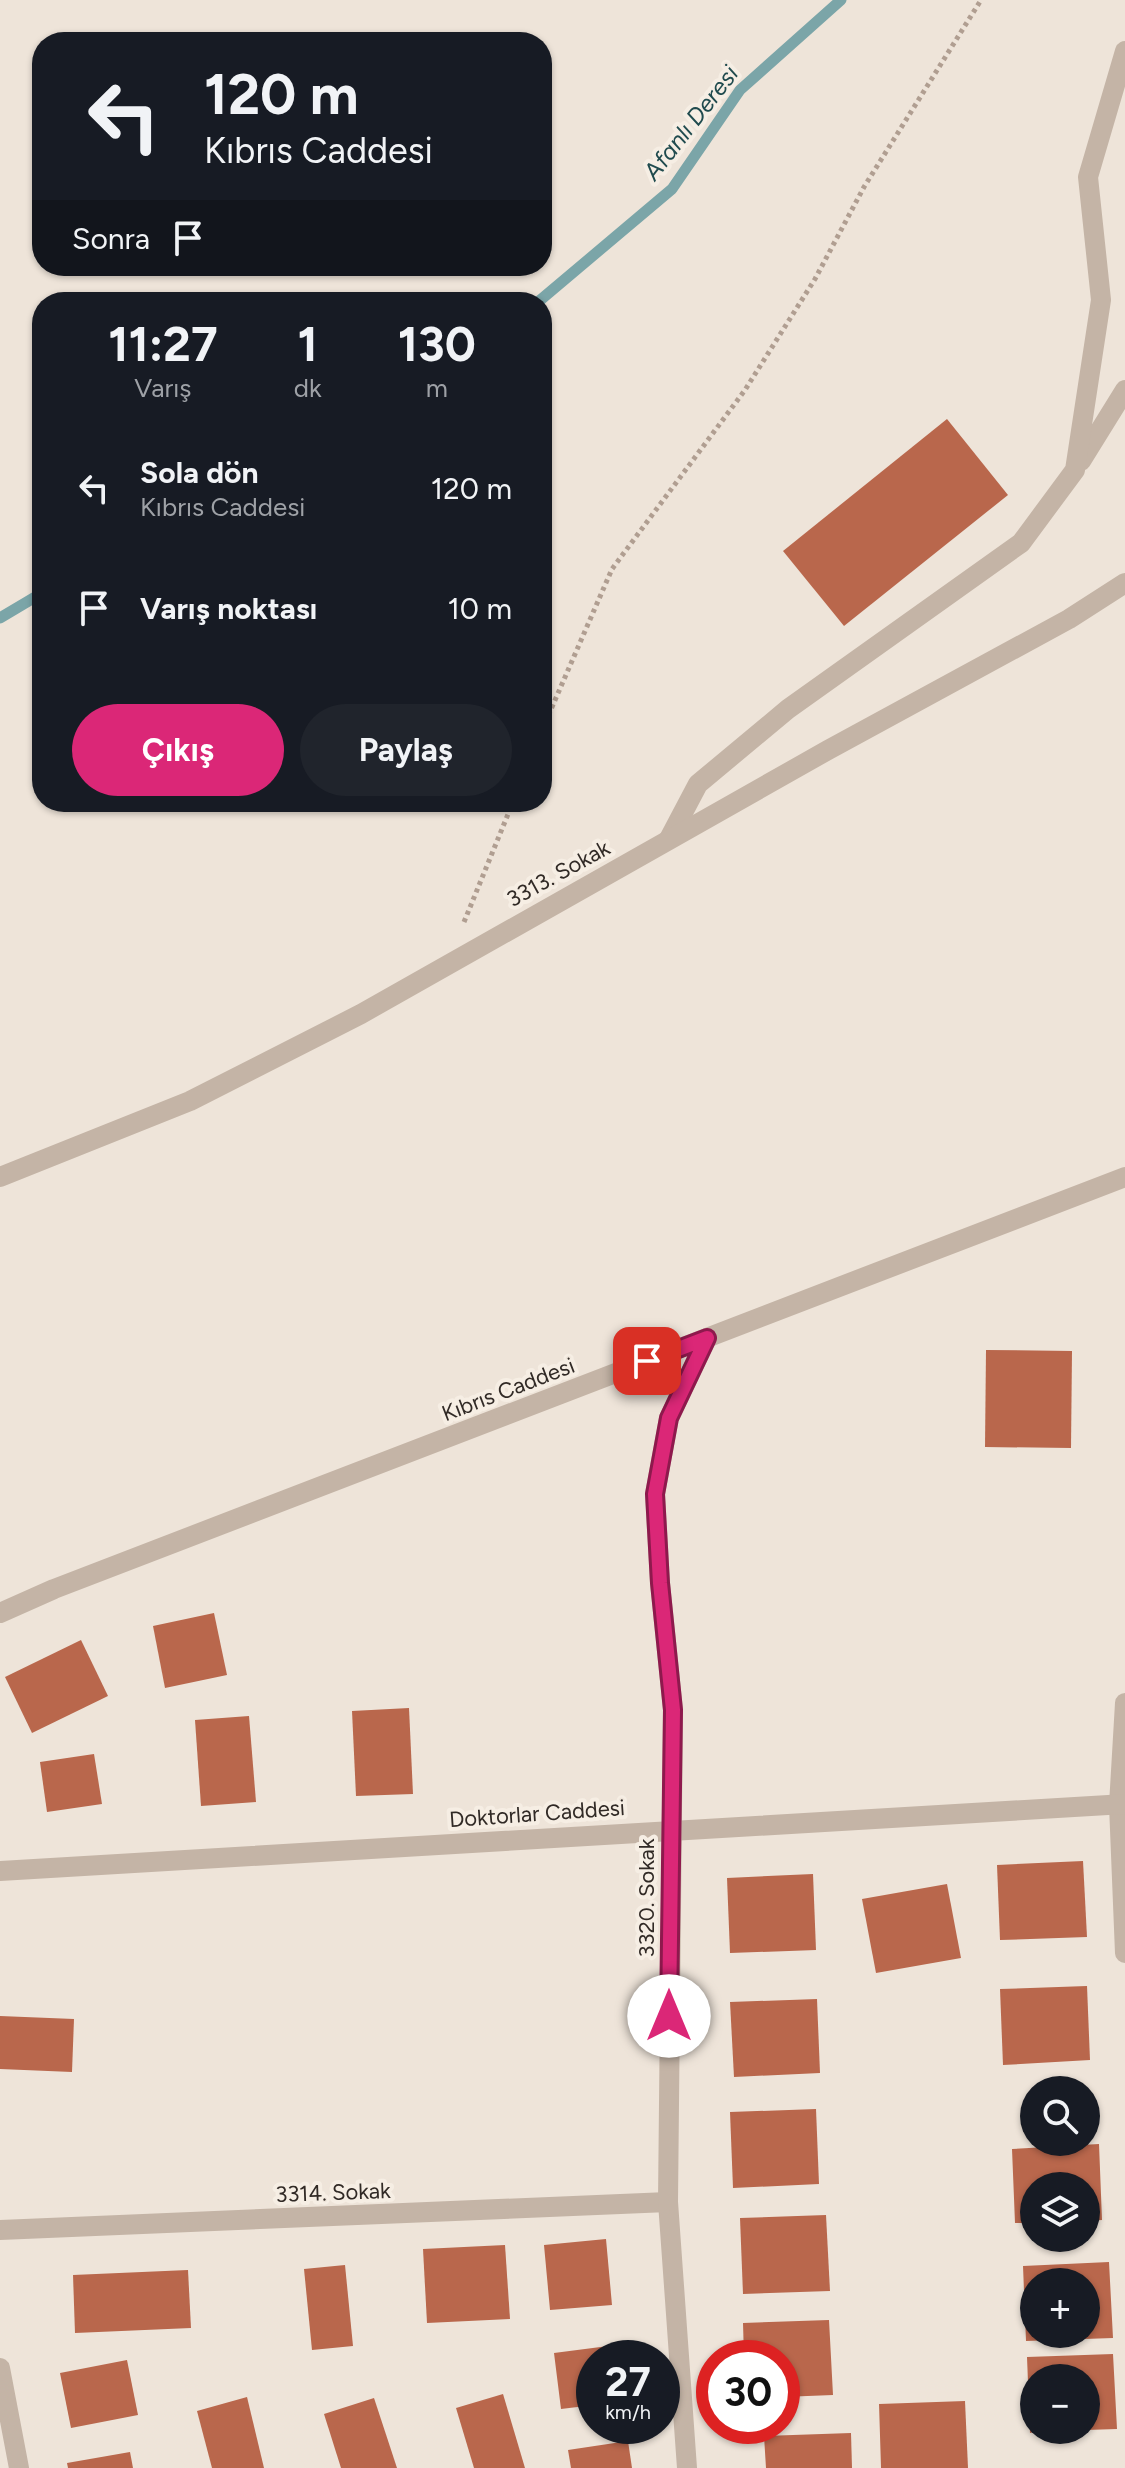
<!DOCTYPE html>
<html lang="tr">
<meta charset="utf-8">
<style>
:root{--surface:#171b24;--page:#20242c;--text:#f1f3f6;--muted:#9ea1a6;--accent:#db2777}
body{margin:0;font-family:Figtree,sans-serif;background:var(--page);color:var(--text);height:100vh;display:flex;flex-direction:column;font-size:30px;white-space:nowrap}
*{box-sizing:border-box;margin:0}
p{font-size:26px;color:var(--muted)}
.icon{flex:none;width:44px;height:44px;fill:none;stroke:currentColor;stroke-width:2;stroke-linecap:round;stroke-linejoin:round}
.map{position:relative;flex:1;overflow:hidden}
.panel{position:absolute;left:32px;top:292px;width:520px;height:520px;display:flex;flex-direction:column;background:var(--surface);border-radius:32px;box-shadow:0 2px 6px #0004}
.panel>*{flex:none}
.guide{position:absolute;left:32px;top:32px;width:520px;height:244px;border-radius:32px;box-shadow:0 2px 6px #0004;background:#171b24;color:var(--text);overflow:hidden}
.fabs{position:absolute;left:1020px;top:2076px;display:grid;gap:16px}
.fabs a{display:grid;place-items:center;width:80px;height:80px;border-radius:50%;background:var(--surface);box-shadow:0 2px 6px #0004;font-size:40px}
.speed{position:absolute;left:576px;top:2340px;display:flex;gap:16px;font-size:40px;font-weight:700;text-align:center}
.speed>*{display:grid;place-content:center;width:104px;height:104px;border-radius:50%;background:var(--surface);box-shadow:0 2px 6px #0004;line-height:1}
.speed small{font-size:20px;font-weight:400}
.speed .limit{border:12px solid #d22;background:#fff;color:#111}
.pin{position:absolute;display:grid;place-items:center;width:68px;height:68px;color:#fff;margin:-34px;border-radius:16px;box-shadow:0 4px 12px #0006}
.me{position:absolute;width:88px;margin:-44px;rotate:0deg;stroke-linejoin:round;filter:drop-shadow(0 0 6px #0008)}
.turn{display:flex;align-items:center;gap:28px;height:168px;padding:0 40px;font-size:36px}
.turn .icon{width:104px;height:104px;stroke-width:2.5}
.turn b{display:block;font-size:56px;line-height:68px}
.then{display:flex;align-items:center;height:76px;padding:0 40px;background:#0003;gap:16px;font-size:30px}
.eta{display:flex;justify-content:space-evenly;align-items:center;height:136px;text-align:center}
.eta b{font-size:48px;font-weight:700;line-height:56px}
.primary-button{display:flex;gap:16px;margin-top:auto;padding:16px 40px}
.primary-button a{flex:1;height:92px;border-radius:48px;background:var(--accent);color:#fff;font-size:32px;font-weight:700;line-height:92px;text-align:center}
.primary-button a+a{background:var(--page);color:var(--text)}
ul{padding:0;list-style:none}
li{display:flex;align-items:center;gap:24px;height:120px;padding:0 40px}
li div{flex:1}
li b{display:block;font-size:30px}
li em{font-style:normal}
.map>svg:first-child{display:block}
.lines{fill:none;stroke-linecap:round;stroke-linejoin:round}
.stream{stroke:#7ba5a8;stroke-width:11}
.building{fill:#b9674c;fill-rule:evenodd}
.path{stroke:#b09e91;stroke-width:5;stroke-dasharray:4 4;stroke-linecap:butt}
.minor{stroke:#c4b4a6;stroke-width:20}
.route-casing{stroke:#8e194d;stroke-width:20}
.route{stroke:#db2777;stroke-width:14}
.labels{text-anchor:middle;stroke-width:8;stroke-linejoin:round;paint-order:stroke}
.street-label{font-size:22px;fill:#312a26;stroke:#f6eee4}
.water-label{font-size:24px;font-style:italic;fill:#204b4e;stroke:#f6eee4}
</style>
<div class="map">
<svg width="1125" height="2468" viewBox="0 0 1125 2468">
<rect width="100%" height="100%" fill="#eee4d9"/>
<g class="lines">
<g class="stream">
<polyline points="538,302 672,189 740,90 841,0"/>
<polyline points="0,618 42,593"/>
</g>
</g>
<g class="building">
<polygon points="947,419 1008,495 844,626 783,551"/>
<polygon points="986,1350 1072,1351 1071,1448 985,1447"/>
<polygon points="214,1613 227,1675 165,1688 153,1626"/>
<polygon points="81,1640 108,1696 32,1733 5,1677"/>
<polygon points="409,1708 413,1794 356,1796 352,1711"/>
<polygon points="249,1716 256,1802 201,1806 195,1720"/>
<polygon points="94,1754 102,1804 47,1812 40,1762"/>
<polygon points="1083,1861 1087,1937 1000,1940 997,1865"/>
<polygon points="813,1874 816,1950 730,1953 727,1878"/>
<polygon points="947,1884 961,1958 876,1973 862,1899"/>
<polygon points="1087,1986 1090,2060 1003,2065 1000,1989"/>
<polygon points="817,1999 820,2073 734,2077 730,2002"/>
<polygon points="0,2016 74,2019 72,2072 0,2069"/>
<polygon points="816,2109 819,2184 733,2188 730,2112"/>
<polygon points="1099,2144 1102,2220 1086,2221 1086,2186 1034,2186 1034,2223 1015,2223 1012,2149"/>
<polygon points="826,2215 830,2291 743,2294 740,2218"/>
<polygon points="606,2239 612,2305 550,2310 544,2245"/>
<polygon points="505,2245 510,2319 427,2323 423,2249"/>
<path d="M 1109,2262 L 1113,2338 L 1026,2341 L 1023,2266 ZM 1034,2282 L 1086,2282 L 1086,2334 L 1034,2334 Z"/>
<polygon points="345,2265 353,2346 312,2350 304,2269"/>
<polygon points="188,2270 191,2328 75,2333 73,2275"/>
<polygon points="829,2320 833,2395 782,2397 782,2358 744,2358 743,2323"/>
<polygon points="616,2345 618,2358 594,2358 594,2405 561,2409 554,2353"/>
<polygon points="1113,2354 1117,2429 1086,2430 1086,2378 1034,2378 1034,2432 1030,2433 1027,2357"/>
<polygon points="127,2360 138,2415 71,2428 60,2373"/>
<polygon points="503,2394 525,2468 474,2468 456,2408"/>
<polygon points="247,2397 264,2468 212,2468 197,2411"/>
<polygon points="374,2398 397,2468 341,2468 324,2414"/>
<polygon points="965,2401 968,2468 881,2468 879,2404"/>
<polygon points="851,2433 852,2468 766,2468 764,2436"/>
<polygon points="628,2441 632,2468 571,2468 568,2450"/>
<polygon points="130,2452 133,2468 68,2468 67,2463"/>
</g>
<g class="lines">
<g class="path">
<polyline points="542,730 612,569 745,390 815,279 864,187 981,0"/>
<polyline points="464,922 513,802"/>
</g>
<g class="minor">
<polyline points="1081,461 1125,390"/>
<polyline points="669,839 698,784 788,709 1021,543 1075,470 1101,300 1088,177 1125,51"/>
<polyline points="0,1177 190,1101 361,1014 828,750 1069,619 1125,583"/>
<polyline points="0,1613 54,1589 1125,1177"/>
<polyline points="1125,1703 1119,1805 1125,1953"/>
<polyline points="0,1871 1125,1804"/>
<polyline points="0,2230 668,2202"/>
<polyline points="0,2368 19,2468"/>
<polyline points="687,2468 668,2202 673,1710 660,1583 655,1494 669,1418 707,1338"/>
</g>
</g>
<g class="lines">
<defs>
<polyline id="route" points="647,1361 707,1338 669,1418 655,1494 660,1583 673,1710 669,2016"/>
</defs>
<use href="#route" class="route-casing"/>
<use href="#route" class="route"/>
</g>
<g class="labels">
<g class="street-label">
<text transform="translate(558 873) rotate(-29)" y="8">3313. Sokak</text>
<text transform="translate(508 1389) rotate(-21)" y="8">Kıbrıs Caddesi</text>
<text transform="translate(537 1813) rotate(-4)" y="8">Doktorlar Caddesi</text>
<text transform="translate(646 1898) rotate(-90)" y="8">3320. Sokak</text>
<text transform="translate(333 2192) rotate(-2)" y="8">3314. Sokak</text>
</g>
<g class="water-label">
<text transform="translate(691 123) rotate(-52)" y="8">Afanlı Deresi</text>
</g>
</g>
</svg>
<div class="fabs">
<a><svg class="icon" aria-label="search" viewBox="0 0 24 24"><circle cx="10" cy="10" r="6"/><path d="M15 15l6 6"/></svg></a>
<a><svg class="icon" aria-label="layers" viewBox="0 0 24 24"><path d="M12 4l9 5-9 5-9-5zM3 14l9 5 9-5"/></svg></a>
<a>+</a>
<a>−</a>
</div>
<div class="speed"><div>27<small>km/h</small></div><div class="limit">30</div></div>
<div class="pin" style="left:647px;top:1361px;background:#d93025"><svg class="icon" aria-label="arrive" viewBox="0 0 24 24"><path d="M6 21V4h12l-3 4 3 4H6"/></svg></div>
<svg class="me" style="left:669px;top:2016px" viewBox="-20 -20 40 40"><circle r="19" fill="#fff"/><path d="M0-13L10 11 0 6-10 11z" fill="#db2777"/></svg>
<div class="guide">
<div class="turn"><svg class="icon" aria-label="left" viewBox="0 0 24 24"><path d="M17 20v-9H6M10 6l-5 5 5 5"/></svg><div><b>120 m</b>Kıbrıs Caddesi</div></div>
<div class="then">Sonra<svg class="icon" aria-label="arrive" viewBox="0 0 24 24"><path d="M6 21V4h12l-3 4 3 4H6"/></svg></div>
</div>
<section class="panel">
<div class="eta">
<div><b>11:27</b><p>Varış</p></div>
<div><b>1</b><p>dk</p></div>
<div><b>130</b><p>m</p></div>
</div>
<ul>
<li><svg class="icon" aria-label="left" viewBox="0 0 24 24"><path d="M17 20v-9H6M10 6l-5 5 5 5"/></svg><div><b>Sola dön</b><p>Kıbrıs Caddesi</p></div><em>120 m</em></li>
<li><svg class="icon" aria-label="arrive" viewBox="0 0 24 24"><path d="M6 21V4h12l-3 4 3 4H6"/></svg><div><b>Varış noktası</b></div><em>10 m</em></li>
</ul>
<div class="primary-button"><a>Çıkış</a><a>Paylaş</a></div>
</section>
</div>
